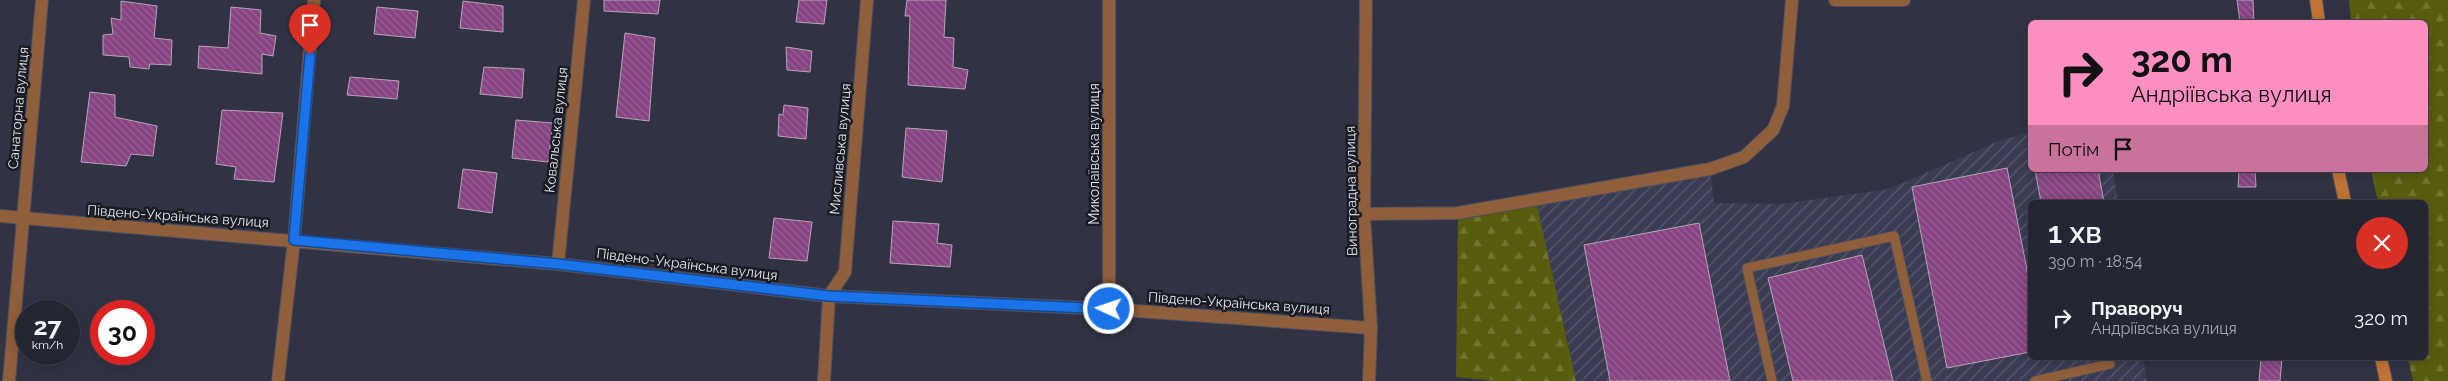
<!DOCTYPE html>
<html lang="uk">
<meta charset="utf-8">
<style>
:root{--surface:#252633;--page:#2d2e3b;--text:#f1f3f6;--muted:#a3a5ac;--line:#42434e}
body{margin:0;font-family:Raleway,sans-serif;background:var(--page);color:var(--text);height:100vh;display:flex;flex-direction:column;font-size:19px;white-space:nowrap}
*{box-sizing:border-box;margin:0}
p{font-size:16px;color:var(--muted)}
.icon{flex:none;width:28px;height:28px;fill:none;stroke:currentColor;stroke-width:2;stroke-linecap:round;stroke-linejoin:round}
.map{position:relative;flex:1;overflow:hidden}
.sheet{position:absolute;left:2028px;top:200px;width:400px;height:160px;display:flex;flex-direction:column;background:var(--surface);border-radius:8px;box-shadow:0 2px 12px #0003,0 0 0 1px var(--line)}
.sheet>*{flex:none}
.banner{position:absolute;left:2028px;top:20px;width:400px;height:152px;border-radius:8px;box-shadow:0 2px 12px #0003,0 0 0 1px var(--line);background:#fc8fc2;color:#111;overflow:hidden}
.speed{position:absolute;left:15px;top:300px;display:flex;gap:10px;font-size:25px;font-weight:700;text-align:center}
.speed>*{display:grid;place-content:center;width:65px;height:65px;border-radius:50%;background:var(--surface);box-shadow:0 2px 12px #0003,0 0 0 1px var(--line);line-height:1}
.speed small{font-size:12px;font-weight:400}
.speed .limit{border:8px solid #d22;background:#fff;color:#111}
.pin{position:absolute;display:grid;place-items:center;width:42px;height:42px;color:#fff;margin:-51px -21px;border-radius:50% 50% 50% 0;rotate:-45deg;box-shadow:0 0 5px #0007}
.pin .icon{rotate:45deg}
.me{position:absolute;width:55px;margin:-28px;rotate:273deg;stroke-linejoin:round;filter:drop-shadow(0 0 4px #0008)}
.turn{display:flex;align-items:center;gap:18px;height:105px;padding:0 20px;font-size:22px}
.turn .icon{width:65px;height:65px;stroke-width:2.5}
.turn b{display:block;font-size:35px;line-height:42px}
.then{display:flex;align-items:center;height:48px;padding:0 20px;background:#0003;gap:10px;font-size:19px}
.round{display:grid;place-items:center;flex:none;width:52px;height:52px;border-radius:26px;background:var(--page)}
.headline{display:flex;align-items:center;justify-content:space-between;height:85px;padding:0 20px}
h1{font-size:30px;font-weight:600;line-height:38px}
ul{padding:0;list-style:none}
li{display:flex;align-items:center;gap:15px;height:65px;padding:0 20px}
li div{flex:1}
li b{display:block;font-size:19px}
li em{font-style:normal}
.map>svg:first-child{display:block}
.industrial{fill:url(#industrial-furrows)}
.forest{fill:url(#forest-firs)}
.building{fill:url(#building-back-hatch);stroke:#b5a3b3}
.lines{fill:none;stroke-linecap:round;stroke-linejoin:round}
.lane-casing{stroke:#4d4f5f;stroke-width:11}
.street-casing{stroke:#4d4f5f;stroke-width:14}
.secondary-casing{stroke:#4d4f5f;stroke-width:14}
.lane{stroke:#8f5e3a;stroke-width:9}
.street{stroke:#8f5e3a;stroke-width:12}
.secondary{stroke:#c17335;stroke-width:12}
.route-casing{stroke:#114b97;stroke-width:12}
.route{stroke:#1a73e8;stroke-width:9}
.labels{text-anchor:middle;stroke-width:5;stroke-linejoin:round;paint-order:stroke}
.street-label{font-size:14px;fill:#e0e2ed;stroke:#1a1b23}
</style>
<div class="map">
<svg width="2448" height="381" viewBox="0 0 2448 381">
<defs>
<pattern id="industrial-furrows" width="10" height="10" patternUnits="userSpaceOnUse" patternTransform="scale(1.25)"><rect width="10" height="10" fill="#3a3c53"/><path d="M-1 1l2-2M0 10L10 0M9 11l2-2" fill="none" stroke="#56586c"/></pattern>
<pattern id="forest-firs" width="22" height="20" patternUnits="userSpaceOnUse" patternTransform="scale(1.25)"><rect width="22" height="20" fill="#5a5c0d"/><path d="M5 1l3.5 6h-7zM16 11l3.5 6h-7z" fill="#717331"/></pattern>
<pattern id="building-back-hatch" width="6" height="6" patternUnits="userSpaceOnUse" patternTransform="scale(1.25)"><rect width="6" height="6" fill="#864482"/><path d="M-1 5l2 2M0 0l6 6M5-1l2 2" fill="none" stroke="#975f94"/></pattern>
</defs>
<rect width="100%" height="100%" fill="#313344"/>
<polygon class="industrial" points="2030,133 2030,170 2113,170 2118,202 2030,202 2030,358 2143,358 2147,381 1576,381 1536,201 1710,169 1714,203 1782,204 1889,189 2001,140"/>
<g class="forest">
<polygon points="2349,0 2448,0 2448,381 2413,381 2408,358 2425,358 2425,202 2378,202 2371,170 2425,170 2425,22 2351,22"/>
<polygon points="1536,201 1576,381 1497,381 1456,377 1458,213"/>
</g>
<g class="building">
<polygon points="604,0 660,0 658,14 604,11"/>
<polygon points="799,0 827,0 824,24 796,22"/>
<polygon points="907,0 946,0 944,37 954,38 953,67 968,70 965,89 908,85 910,16 905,16"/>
<polygon points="2237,0 2253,0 2254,22 2240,22"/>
<polygon points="121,1 157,6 154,38 172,40 171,65 150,64 149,69 130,67 129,57 103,55 103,35 113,34 111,18 121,20"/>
<polygon points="463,1 503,6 503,32 460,28"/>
<polygon points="231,7 261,10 260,33 276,36 273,56 262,54 262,74 198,68 199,46 228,48"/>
<polygon points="377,7 418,11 415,38 374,34"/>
<polygon points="625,33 655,38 649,121 616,117"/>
<polygon points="786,47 812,51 810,72 787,70"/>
<polygon points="484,67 524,69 522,98 480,94"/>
<polygon points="350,77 399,81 397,99 347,95"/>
<polygon points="90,92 115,95 115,117 157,126 153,156 131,154 126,166 81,162"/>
<polygon points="784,105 808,108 806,139 778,136 779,114 783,115"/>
<polygon points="222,110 283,113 274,182 234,179 236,167 216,164"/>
<polygon points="516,120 553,123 548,162 512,158"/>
<polygon points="906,128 947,131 942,182 902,177"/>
<polygon points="2007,168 2030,285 2030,352 1947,368 1912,187"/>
<polygon points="463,169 497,173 492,213 458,208"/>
<polygon points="2035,170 2098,170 2104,202 2041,202"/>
<polygon points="2239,170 2255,170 2256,187 2238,187"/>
<polygon points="774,218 812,222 807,261 769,258"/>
<polygon points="893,221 939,224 937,243 952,245 950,267 890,263"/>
<polygon points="1699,223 1730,381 1610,381 1584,245"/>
<polygon points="1862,255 1893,381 1793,381 1768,278"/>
<polygon points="2261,358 2282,358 2280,381 2259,381"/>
</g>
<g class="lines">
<defs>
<g id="lane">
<polyline points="1772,381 1747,268 1894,236 1927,381"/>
<polyline points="2035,381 2110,364"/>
</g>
<g id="street">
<polyline points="1109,0 1109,309"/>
<polyline points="1366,0 1364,214 1371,328 1369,381"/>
<polyline points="1835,0 1904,0"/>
<polyline points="1364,214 1458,213 1710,169 1744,157 1773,130 1783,106 1792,0"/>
<polyline points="0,216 558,264 829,296 1109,309 1371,328"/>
<polyline points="558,264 584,0"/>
<polyline points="829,296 845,272 867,0"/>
<polyline points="9,381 42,0"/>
<polyline points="278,381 294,240 314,0"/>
<polyline points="824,381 829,296"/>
</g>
<g id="secondary">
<polyline points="2316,0 2319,22"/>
<polyline points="2338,170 2345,202"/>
<polyline points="2381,358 2386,381"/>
</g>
</defs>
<use href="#lane" class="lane-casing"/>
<use href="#street" class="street-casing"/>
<use href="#secondary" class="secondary-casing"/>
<use href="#lane" class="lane"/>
<use href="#street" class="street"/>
<use href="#secondary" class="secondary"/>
</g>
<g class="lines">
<defs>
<polyline id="route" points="310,55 294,240 558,264 829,296 1109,309"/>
</defs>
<use href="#route" class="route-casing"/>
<use href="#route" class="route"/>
</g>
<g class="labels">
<g class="street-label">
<text transform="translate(18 108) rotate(-85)" y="5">Санаторна вулиця</text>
<text transform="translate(556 130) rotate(-84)" y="5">Ковальська вулиця</text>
<text transform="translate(840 149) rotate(-85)" y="5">Мисливська вулиця</text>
<text transform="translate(1094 154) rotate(-90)" y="5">Миколаївська вулиця</text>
<text transform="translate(1351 191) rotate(-91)" y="5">Виноградна вулиця</text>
<text transform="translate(178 216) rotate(4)" y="5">Південо-Українська вулиця</text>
<text transform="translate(687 264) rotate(7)" y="5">Південо-Українська вулиця</text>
<text transform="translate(1239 303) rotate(4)" y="5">Південо-Українська вулиця</text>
</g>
</g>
</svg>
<div class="speed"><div>27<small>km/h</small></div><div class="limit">30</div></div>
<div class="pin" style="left:310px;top:55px;background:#d93025"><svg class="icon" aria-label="arrive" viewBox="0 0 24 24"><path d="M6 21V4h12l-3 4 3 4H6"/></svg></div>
<svg class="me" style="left:1109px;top:309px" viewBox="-20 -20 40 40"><circle r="17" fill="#1a73e8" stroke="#fff" stroke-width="3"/><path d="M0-11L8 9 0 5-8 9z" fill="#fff"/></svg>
<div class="banner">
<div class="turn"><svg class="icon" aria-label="right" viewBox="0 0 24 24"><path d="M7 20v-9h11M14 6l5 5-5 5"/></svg><div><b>320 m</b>Андріївська вулиця</div></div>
<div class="then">Потім<svg class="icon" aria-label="arrive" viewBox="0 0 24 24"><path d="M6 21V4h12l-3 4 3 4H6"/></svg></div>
</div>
<section class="sheet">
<div class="headline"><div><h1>1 хв</h1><p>390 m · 18:54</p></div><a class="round" style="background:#d93025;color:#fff"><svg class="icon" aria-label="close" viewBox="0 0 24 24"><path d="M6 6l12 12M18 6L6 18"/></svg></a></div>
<ul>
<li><svg class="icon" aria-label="right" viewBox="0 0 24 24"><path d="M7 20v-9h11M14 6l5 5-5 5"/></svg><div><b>Праворуч</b><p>Андріївська вулиця</p></div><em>320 m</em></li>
</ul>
</section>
</div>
